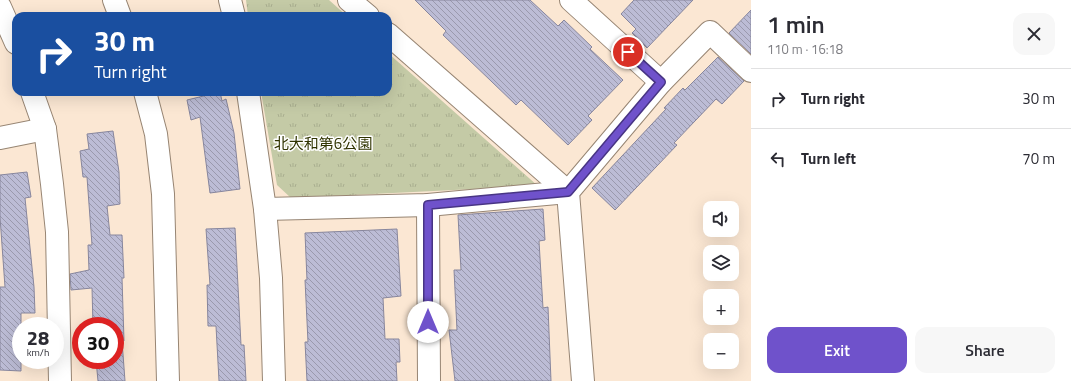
<!DOCTYPE html>
<meta charset="utf-8">
<style>
:root{--surface:#fff;--page:#f7f7f7;--text:#2b2b33;--muted:#7c7c81;--line:#e1e1e2;--accent:#6f52cb}
body{margin:0;font-family:"Titillium Web","Noto Sans JP",sans-serif;background:var(--page);color:var(--text);height:100vh;display:flex;flex-direction:column;font-size:15px;white-space:nowrap}
*{box-sizing:border-box;margin:0}
p{font-size:13px;color:var(--muted)}
.icon{flex:none;width:22px;height:22px;fill:none;stroke:currentColor;stroke-width:2;stroke-linecap:round;stroke-linejoin:round}
.map{position:relative;flex:1;overflow:hidden}
.panel{display:flex;flex-direction:column;background:var(--surface);width:320px}
.panel>*{flex:none}
.banner{position:absolute;left:12px;top:12px;width:380px;height:84px;border-radius:12px;box-shadow:0 4px 16px #0002;background:#1a4fa0;color:#fff;overflow:hidden}
.tools{position:absolute;left:703px;top:201px;display:grid;gap:8px}
.tools a{display:grid;place-items:center;width:36px;height:36px;border-radius:8px;background:var(--surface);box-shadow:0 4px 16px #0002;font-size:20px}
.speed{position:absolute;left:12px;top:317px;display:flex;gap:8px;font-size:20px;font-weight:700;text-align:center}
.speed>*{display:grid;place-content:center;width:52px;height:52px;border-radius:50%;background:var(--surface);box-shadow:0 4px 16px #0002;line-height:1}
.speed small{font-size:10px;font-weight:400}
.speed .limit{border:6px solid #d22;background:#fff;color:#111}
.pin{position:absolute;display:grid;place-items:center;width:34px;height:34px;color:#fff;margin:-17px;border:2px solid #fff;border-radius:50%;box-shadow:0 1px 4px #0007}
.me{position:absolute;width:44px;margin:-22px;rotate:0deg;stroke-linejoin:round;filter:drop-shadow(0 0 3px #0008)}
.turn{display:flex;align-items:center;gap:14px;height:84px;padding:0 16px;font-size:18px}
.turn .icon{width:52px;height:52px;stroke-width:2.5}
.turn b{display:block;font-size:28px;line-height:34px}
.round{display:grid;place-items:center;flex:none;width:42px;height:42px;border-radius:12px;background:var(--page)}
.overview{display:flex;align-items:center;justify-content:space-between;height:68px;padding:0 16px}
h1{font-size:24px;font-weight:600;line-height:30px}
.cta{display:flex;gap:8px;margin-top:auto;padding:8px 16px}
.cta a{flex:1;height:46px;border-radius:12px;background:var(--accent);color:#fff;font-size:16px;font-weight:600;line-height:46px;text-align:center}
.cta a+a{background:var(--page);color:var(--text)}
ul{padding:0;list-style:none}
li{display:flex;align-items:center;gap:12px;height:60px;padding:0 16px;border-top:1px solid var(--line)}
li div{flex:1}
li b{display:block;font-size:15px}
li em{font-style:normal}
main{display:flex;flex:1;min-height:0}
.map>svg:first-child{display:block}
.park{fill:url(#park-tufts)}
.building{fill:url(#building-back-hatch);stroke:#87869d}
.lines{fill:none;stroke-linecap:round;stroke-linejoin:round}
.minor-casing{stroke:#978573;stroke-width:24}
.tertiary-casing{stroke:#978573;stroke-width:24}
.minor{stroke:#fff;stroke-width:22}
.tertiary{stroke:#fff;stroke-width:22}
.route-casing{stroke:#483584;stroke-width:10}
.route{stroke:#6f52cb;stroke-width:7}
.labels{text-anchor:middle;stroke-width:3;stroke-linejoin:round;paint-order:stroke}
.park-label{font-size:15px;fill:#303401;stroke:#fff}
</style>
<main>
<div class="map">
<svg width="751" height="381" viewBox="0 0 751 381">
<defs>
<pattern id="park-tufts" width="24" height="20" patternUnits="userSpaceOnUse"><rect width="24" height="20" fill="#c4caa6"/><path d="M3 7l-1-3M5 7V3M7 7l1-3M15 17l-1-3M17 17v-4M19 17l1-3" fill="none" stroke="#a9ae8f"/></pattern>
<pattern id="building-back-hatch" width="6" height="6" patternUnits="userSpaceOnUse"><rect width="6" height="6" fill="#bcbcd5"/><path d="M-1 5l2 2M0 0l6 6M5-1l2 2" fill="none" stroke="#9a99ad"/></pattern>
</defs>
<rect width="100%" height="100%" fill="#fbe7d3"/>
<g class="park">
<polygon points="246,0 329,0 347,16 248,16"/>
<polygon points="388,53 538,186 291,198 277,185 261,92 388,92"/>
</g>
<g class="building">
<polygon points="415,0 530,0 558,26 564,20 592,47 590,49 623,80 588,116 592,120 568,145 521,100 516,105 443,35 446,31"/>
<polygon points="634,0 693,0 647,48 632,33 636,29 621,14"/>
<polygon points="751,10 751,54 729,33"/>
<polygon points="718,57 744,81 722,104 716,99 674,143 677,145 615,210 592,188 666,109 664,108 683,88 685,90"/>
<polygon points="220,92 222,101 226,99 234,133 240,189 210,193 200,117 191,120 187,100"/>
<polygon points="113,131 119,172 120,204 107,206 110,235 122,235 124,278 122,278 124,341 122,341 125,381 98,381 96,360 115,360 115,326 93,326 92,288 71,290 70,274 89,270 88,245 92,245 87,177 83,177 80,151 89,149 87,134"/>
<polygon points="27,172 31,197 25,198 34,287 35,313 21,313 21,371 0,370 0,287 5,287 0,217 0,175"/>
<polygon points="543,209 545,240 539,241 543,308 548,307 551,381 455,381 449,330 457,330 454,270 461,270 458,215"/>
<polygon points="235,228 241,345 244,345 246,381 219,381 216,326 208,326 207,285 210,285 206,229"/>
<polygon points="397,229 401,296 383,298 385,339 399,339 400,362 396,362 397,381 307,381 305,342 308,342 305,280 307,280 305,233"/>
</g>
<g class="lines">
<defs>
<g id="minor">
<polyline points="230,0 234,16"/>
<polyline points="349,0 368,16"/>
<polyline points="571,0 661,82"/>
<polyline points="0,7 16,43"/>
<polyline points="388,34 568,192"/>
<polyline points="32,92 45,129 52,184 57,232 60,381"/>
<polyline points="248,92 265,209 271,278 274,381"/>
<polyline points="0,138 45,129"/>
<polyline points="428,205 429,381"/>
<polyline points="265,209 428,205 568,192"/>
<polyline points="583,381 568,192 661,82 710,32 751,71"/>
</g>
<g id="tertiary">
<polyline points="114,0 120,16"/>
<polyline points="145,92 156,134 163,194 168,381"/>
</g>
</defs>
<use href="#minor" class="minor-casing"/>
<use href="#tertiary" class="tertiary-casing"/>
<use href="#minor" class="minor"/>
<use href="#tertiary" class="tertiary"/>
</g>
<g class="lines">
<defs>
<polyline id="route" points="428,322 428,205 568,192 661,82 628,52"/>
</defs>
<use href="#route" class="route-casing"/>
<use href="#route" class="route"/>
</g>
<g class="labels">
<g class="park-label">
<text x="323" y="149">北大和第6公園</text>
</g>
</g>
</svg>
<div class="tools">
<a><svg class="icon" aria-label="sound" viewBox="0 0 24 24"><path d="M4 9h4l5-4v14l-5-4H4zM17 9q2 3 0 6"/></svg></a>
<a><svg class="icon" aria-label="layers" viewBox="0 0 24 24"><path d="M12 4l9 5-9 5-9-5zM3 14l9 5 9-5"/></svg></a>
<a>+</a>
<a>−</a>
</div>
<div class="speed"><div>28<small>km/h</small></div><div class="limit">30</div></div>
<div class="pin" style="left:628px;top:52px;background:#d93025"><svg class="icon" aria-label="arrive" viewBox="0 0 24 24"><path d="M6 21V4h12l-3 4 3 4H6"/></svg></div>
<svg class="me" style="left:428px;top:322px" viewBox="-20 -20 40 40"><circle r="19" fill="#fff"/><path d="M0-13L10 11 0 6-10 11z" fill="#6f52cb"/></svg>
<div class="banner">
<div class="turn"><svg class="icon" aria-label="right" viewBox="0 0 24 24"><path d="M7 20v-9h11M14 6l5 5-5 5"/></svg><div><b>30 m</b>Turn right</div></div>
</div>
</div>
<section class="panel">
<div class="overview"><div><h1>1 min</h1><p>110 m · 16:18</p></div><a class="round"><svg class="icon" aria-label="close" viewBox="0 0 24 24"><path d="M6 6l12 12M18 6L6 18"/></svg></a></div>
<ul>
<li><svg class="icon" aria-label="right" viewBox="0 0 24 24"><path d="M7 20v-9h11M14 6l5 5-5 5"/></svg><div><b>Turn right</b></div><em>30 m</em></li>
<li><svg class="icon" aria-label="left" viewBox="0 0 24 24"><path d="M17 20v-9H6M10 6l-5 5 5 5"/></svg><div><b>Turn left</b></div><em>70 m</em></li>
</ul>
<div class="cta"><a>Exit</a><a>Share</a></div>
</section>
</main>
